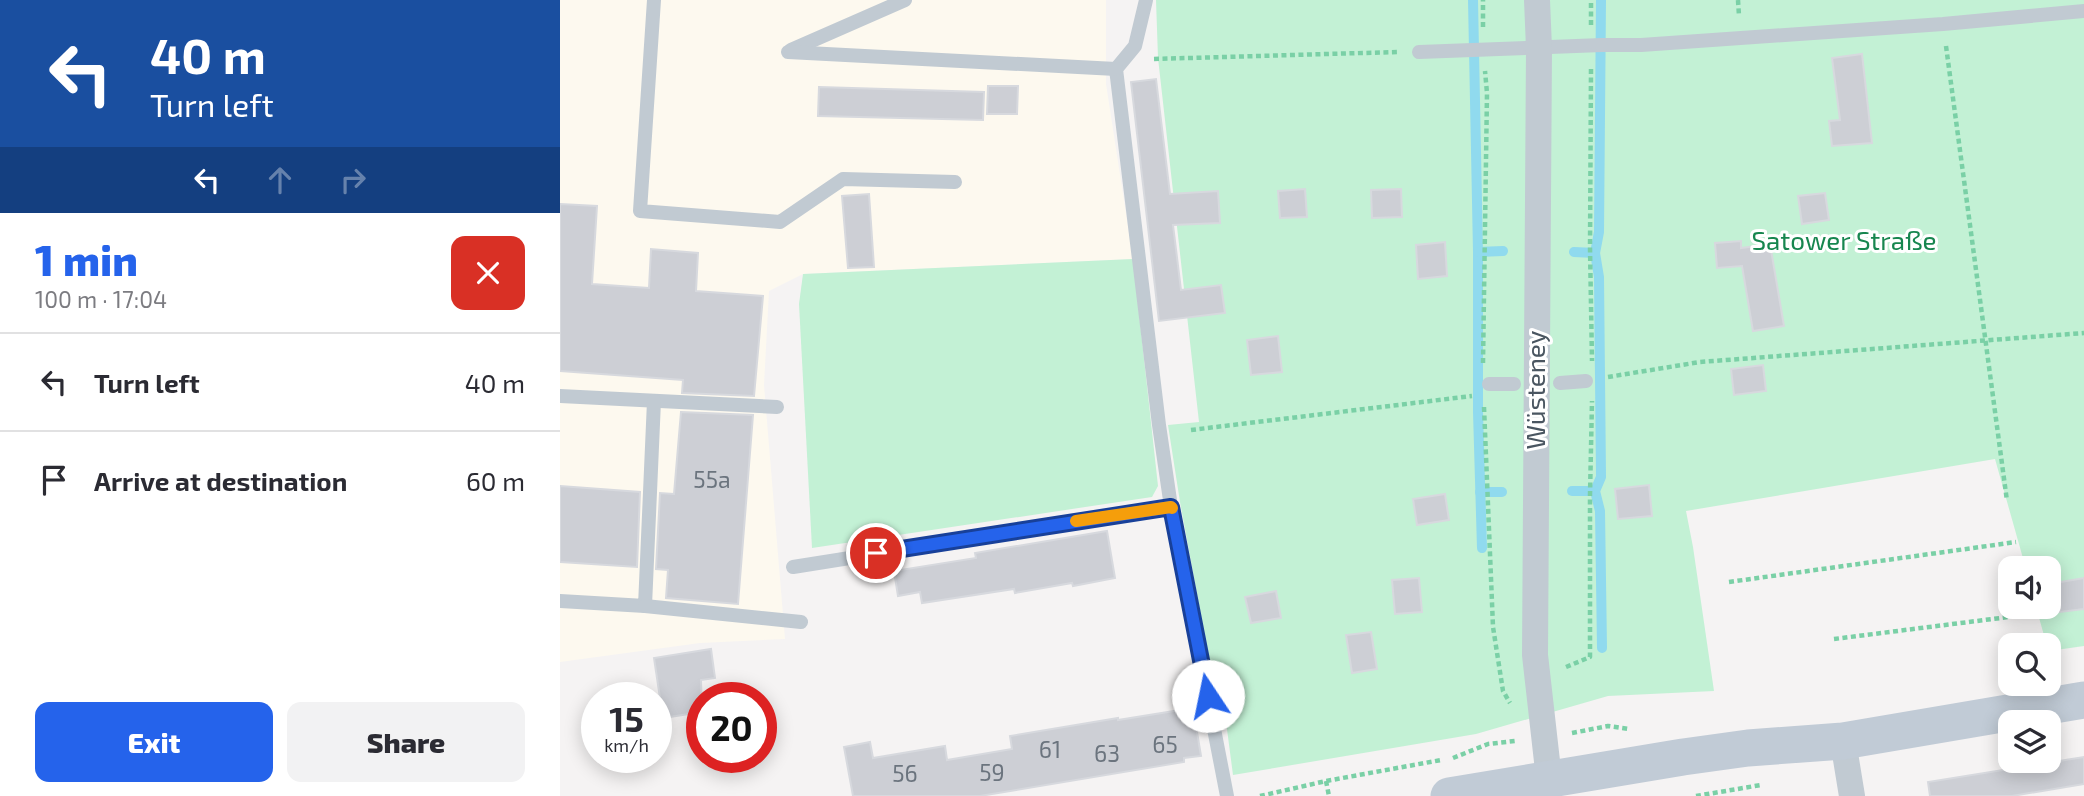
<!DOCTYPE html>
<meta charset="utf-8">
<style>
:root{--surface:#fff;--page:#f2f2f3;--text:#2b2b33;--muted:#7c7c81;--line:#e1e1e2;--accent:#2563eb}
body{margin:0;font-family:"Exo 2",sans-serif;background:var(--page);color:var(--text);height:100vh;display:flex;flex-direction:column;font-size:26px;white-space:nowrap}
*{box-sizing:border-box;margin:0}
p{font-size:23px;color:var(--muted)}
.icon{flex:none;width:38px;height:38px;fill:none;stroke:currentColor;stroke-width:2;stroke-linecap:round;stroke-linejoin:round}
.map{position:relative;flex:1;overflow:hidden}
.drawer{display:flex;flex-direction:column;background:var(--surface);width:560px}
.drawer>*{flex:none}
.top-card{background:#1a4fa0;color:#fff;overflow:hidden}
.buttons{position:absolute;left:1438px;top:556px;display:grid;gap:14px}
.buttons a{display:grid;place-items:center;width:63px;height:63px;border-radius:14px;background:var(--surface);box-shadow:0 4px 18px #0003;font-size:35px}
.speed{position:absolute;left:21px;top:682px;display:flex;gap:14px;font-size:35px;font-weight:700;text-align:center}
.speed>*{display:grid;place-content:center;width:91px;height:91px;border-radius:50%;background:var(--surface);box-shadow:0 4px 18px #0003;line-height:1}
.speed small{font-size:18px;font-weight:400}
.speed .limit{border:10px solid #d22;background:#fff;color:#111}
.pin{position:absolute;display:grid;place-items:center;width:60px;height:60px;color:#fff;margin:-30px;border:4px solid #fff;border-radius:50%;box-shadow:0 2px 7px #0007}
.me{position:absolute;width:77px;margin:-38px;rotate:349deg;stroke-linejoin:round;filter:drop-shadow(0 0 5px #0008)}
.turn{display:flex;align-items:center;gap:24px;height:147px;padding:0 35px;font-size:32px}
.turn .icon{width:91px;height:91px;stroke-width:2.5}
.turn b{display:block;font-size:49px;line-height:60px}
.lanes{display:flex;align-items:center;height:66px;padding:0 35px;background:#0003;justify-content:center;gap:35px;direction:ltr}
.lanes .off{opacity:.35}
.round{display:grid;place-items:center;flex:none;width:74px;height:74px;border-radius:14px;background:var(--page)}
.overview{display:flex;align-items:center;justify-content:space-between;height:119px;padding:0 35px}
h1{font-size:42px;font-weight:800;line-height:52px;color:var(--accent)}
.action{display:flex;gap:14px;margin-top:auto;padding:14px 35px}
.action a{flex:1;height:80px;border-radius:14px;background:var(--accent);color:#fff;font-size:28px;font-weight:800;line-height:80px;text-align:center}
.action a+a{background:var(--page);color:var(--text)}
ul{padding:0;list-style:none}
li{display:flex;align-items:center;gap:21px;height:98px;padding:0 35px;border-top:2px solid var(--line)}
li div{flex:1}
li b{display:block;font-size:26px}
li em{font-style:normal}
main{display:flex;flex:1;min-height:0}
.map>svg:first-child{display:block}
.commercial{fill:#fdf9ef}
.green{fill:#c3f1d5}
.lines{fill:none;stroke-linecap:round;stroke-linejoin:round}
.stream{stroke:#90daee;stroke-width:10}
.building{fill:#cdcfd5;stroke:#d7d9de;stroke-width:2}
.path{stroke:#7ad0a6;stroke-width:4.5;stroke-dasharray:5 3.5;stroke-linecap:butt}
.lane{stroke:#c1cad2;stroke-width:14}
.street{stroke:#c1cad2;stroke-width:26}
.secondary{stroke:#c1cbd6;stroke-width:37}
.route-casing{stroke:#184099;stroke-width:18}
.route{stroke:#2563eb;stroke-width:12}
.slow{stroke:#f59e0b;stroke-width:12}
.labels{text-anchor:middle;stroke-width:6;stroke-linejoin:round;paint-order:stroke}
.number-label{font-size:23px;fill:#6b747e}
.park-label{font-size:26px;fill:#17864f;stroke:#fff}
.street-label{font-size:26px;fill:#4a5661;stroke:#fff}
</style>
<main>
<section class="drawer">
<div class="top-card">
<div class="turn"><svg class="icon" aria-label="left" viewBox="0 0 24 24"><path d="M17 20v-9H6M10 6l-5 5 5 5"/></svg><div><b>40 m</b>Turn left</div></div>
<div class="lanes"><svg class="icon" aria-label="left" viewBox="0 0 24 24"><path d="M17 20v-9H6M10 6l-5 5 5 5"/></svg><svg class="icon off" aria-label="ahead" viewBox="0 0 24 24"><path d="M12 20V5M6 11l6-6 6 6"/></svg><svg class="icon off" aria-label="right" viewBox="0 0 24 24"><path d="M7 20v-9h11M14 6l5 5-5 5"/></svg></div>
</div>
<div class="overview"><div><h1>1 min</h1><p>100 m · 17:04</p></div><a class="round" style="background:#d93025;color:#fff"><svg class="icon" aria-label="close" viewBox="0 0 24 24"><path d="M6 6l12 12M18 6L6 18"/></svg></a></div>
<ul>
<li><svg class="icon" aria-label="left" viewBox="0 0 24 24"><path d="M17 20v-9H6M10 6l-5 5 5 5"/></svg><div><b>Turn left</b></div><em>40 m</em></li>
<li><svg class="icon" aria-label="arrive" viewBox="0 0 24 24"><path d="M6 21V4h12l-3 4 3 4H6"/></svg><div><b>Arrive at destination</b></div><em>60 m</em></li>
</ul>
<div class="action"><a>Exit</a><a>Share</a></div>
</section>
<div class="map">
<svg width="1524" height="796" viewBox="0 0 1524 796">
<rect width="100%" height="100%" fill="#f5f3f3"/>
<polygon class="commercial" points="0,0 546,0 546,84 573,259 243,274 209,291 204,385 225,639 140,643 0,662"/>
<g class="green">
<polygon points="596,0 1524,0 1524,646 1489,651 1489,646 1487,646 1476,607 1489,607 1489,569 1466,569 1435,459 1126,511 1133,547 1154,691 1048,696 916,734 673,775 665,714 648,654 620,502 608,425 639,422 598,58"/>
<polygon points="573,259 598,486 592,497 252,548 239,304 243,274"/>
</g>
<g class="lines">
<g class="stream">
<polyline points="913,0 918,252 918,412 922,548"/>
<polyline points="1041,0 1039,232 1035,253 1039,277 1041,477 1035,491 1040,511 1042,648"/>
<polyline points="918,252 943,251"/>
<polyline points="1014,252 1035,253"/>
<polyline points="1012,491 1035,491"/>
<polyline points="920,492 942,492"/>
</g>
</g>
<g class="building">
<polygon points="1302,54 1312,143 1272,146 1269,121 1280,120 1272,58"/>
<polygon points="596,79 610,194 658,191 660,223 613,225 621,290 661,285 665,313 599,321 571,82"/>
<polygon points="428,86 458,86 457,114 427,114"/>
<polygon points="259,87 424,92 423,120 258,116"/>
<polygon points="745,189 747,217 720,218 718,191"/>
<polygon points="841,189 842,217 812,218 811,190"/>
<polygon points="1265,193 1269,220 1242,224 1238,196"/>
<polygon points="309,194 314,267 288,268 282,196"/>
<polygon points="0,204 37,206 32,284 89,288 91,249 138,253 136,291 203,296 194,396 122,393 123,380 0,371"/>
<polygon points="1181,241 1181,248 1210,244 1224,326 1193,331 1182,266 1157,268 1155,243"/>
<polygon points="885,242 887,276 858,279 856,245"/>
<polygon points="718,336 722,372 691,375 687,340"/>
<polygon points="1203,365 1206,391 1174,395 1171,369"/>
<polygon points="121,412 193,415 178,604 106,598 108,570 96,569 100,493 114,494"/>
<polygon points="1089,485 1092,516 1058,519 1055,489"/>
<polygon points="0,486 80,492 77,567 0,562"/>
<polygon points="885,494 889,520 857,525 853,499"/>
<polygon points="547,531 555,578 513,586 512,583 455,593 454,589 362,603 360,592 338,596 334,571 416,558 415,553"/>
<polygon points="859,578 862,612 835,614 832,580"/>
<polygon points="1524,578 1524,609 1500,612 1495,583"/>
<polygon points="716,591 721,618 691,623 685,597"/>
<polygon points="811,632 817,669 792,673 786,635"/>
<polygon points="151,649 155,678 141,680 142,712 103,718 94,658"/>
<polygon points="633,708 641,756 624,758 624,762 420,796 293,796 284,747 310,742 313,758 385,746 387,760 452,749 450,736 558,718 558,720"/>
<polygon points="1524,757 1524,784 1452,796 1370,796 1368,782"/>
</g>
<g class="lines">
<g class="path">
<polyline points="1178,0 1179,16"/>
<polyline points="1031,25 1031,0"/>
<polyline points="923,27 923,0"/>
<polyline points="1386,46 1447,501"/>
<polyline points="594,59 837,52"/>
<polyline points="1031,69 1030,248 1032,361"/>
<polyline points="923,363 927,93 925,71"/>
<polyline points="1048,377 1140,362 1524,333"/>
<polyline points="924,407 933,627 943,691 950,703"/>
<polyline points="631,430 912,396"/>
<polyline points="1169,582 1456,542"/>
<polyline points="1274,639 1472,614"/>
<polyline points="1006,667 1030,657 1030,495 1032,401"/>
<polyline points="1012,733 1048,726 1069,729"/>
<polyline points="893,758 928,744 955,741"/>
<polyline points="766,781 769,796"/>
<polyline points="700,796 766,781 881,760"/>
<polyline points="1136,796 1201,785"/>
</g>
<g class="lane">
<polyline points="94,0 80,211 220,222 283,179 395,182"/>
<polyline points="586,0 575,46 556,69 599,425 611,507 667,796"/>
<polyline points="231,50 345,0"/>
<polyline points="228,52 556,69"/>
<polyline points="859,52 1042,45 1081,45 1383,24 1524,11"/>
<polyline points="1000,383 1026,381"/>
<polyline points="929,384 954,384"/>
<polyline points="0,396 217,407"/>
<polyline points="233,567 611,507"/>
<polyline points="0,601 85,606 94,401"/>
<polyline points="85,606 241,622"/>
</g>
<g class="street">
<polyline points="977,0 979,48 975,655 989,779"/>
<polyline points="1283,741 1292,796"/>
</g>
<polyline class="secondary" points="889,796 1123,757 1188,748 1283,741 1524,700"/>
</g>
<g class="lines">
<defs>
<polyline id="route" points="316,553 611,507 648,696"/>
</defs>
<use href="#route" class="route-casing"/>
<use href="#route" class="route"/>
<polyline class="slow" points="516,521 611,507 612,508"/>
</g>
<g class="labels">
<g class="number-label">
<text x="152" y="488">55a</text>
<text x="605" y="753">65</text>
<text x="490" y="758">61</text>
<text x="547" y="762">63</text>
<text x="432" y="781">59</text>
<text x="345" y="782">56</text>
</g>
<g class="park-label">
<text x="1284" y="250">Satower Straße</text>
</g>
<g class="street-label">
<text transform="translate(976 390) rotate(-90)" y="9">Wüsteney</text>
</g>
</g>
</svg>
<div class="buttons">
<a><svg class="icon" aria-label="sound" viewBox="0 0 24 24"><path d="M4 9h4l5-4v14l-5-4H4zM17 9q2 3 0 6"/></svg></a>
<a><svg class="icon" aria-label="search" viewBox="0 0 24 24"><circle cx="10" cy="10" r="6"/><path d="M15 15l6 6"/></svg></a>
<a><svg class="icon" aria-label="layers" viewBox="0 0 24 24"><path d="M12 4l9 5-9 5-9-5zM3 14l9 5 9-5"/></svg></a>
</div>
<div class="speed"><div>15<small>km/h</small></div><div class="limit">20</div></div>
<div class="pin" style="left:316px;top:553px;background:#d93025"><svg class="icon" aria-label="arrive" viewBox="0 0 24 24"><path d="M6 21V4h12l-3 4 3 4H6"/></svg></div>
<svg class="me" style="left:648px;top:696px" viewBox="-20 -20 40 40"><circle r="19" fill="#fff"/><path d="M0-13L10 11 0 6-10 11z" fill="#2563eb"/></svg>
</div>
</main>
